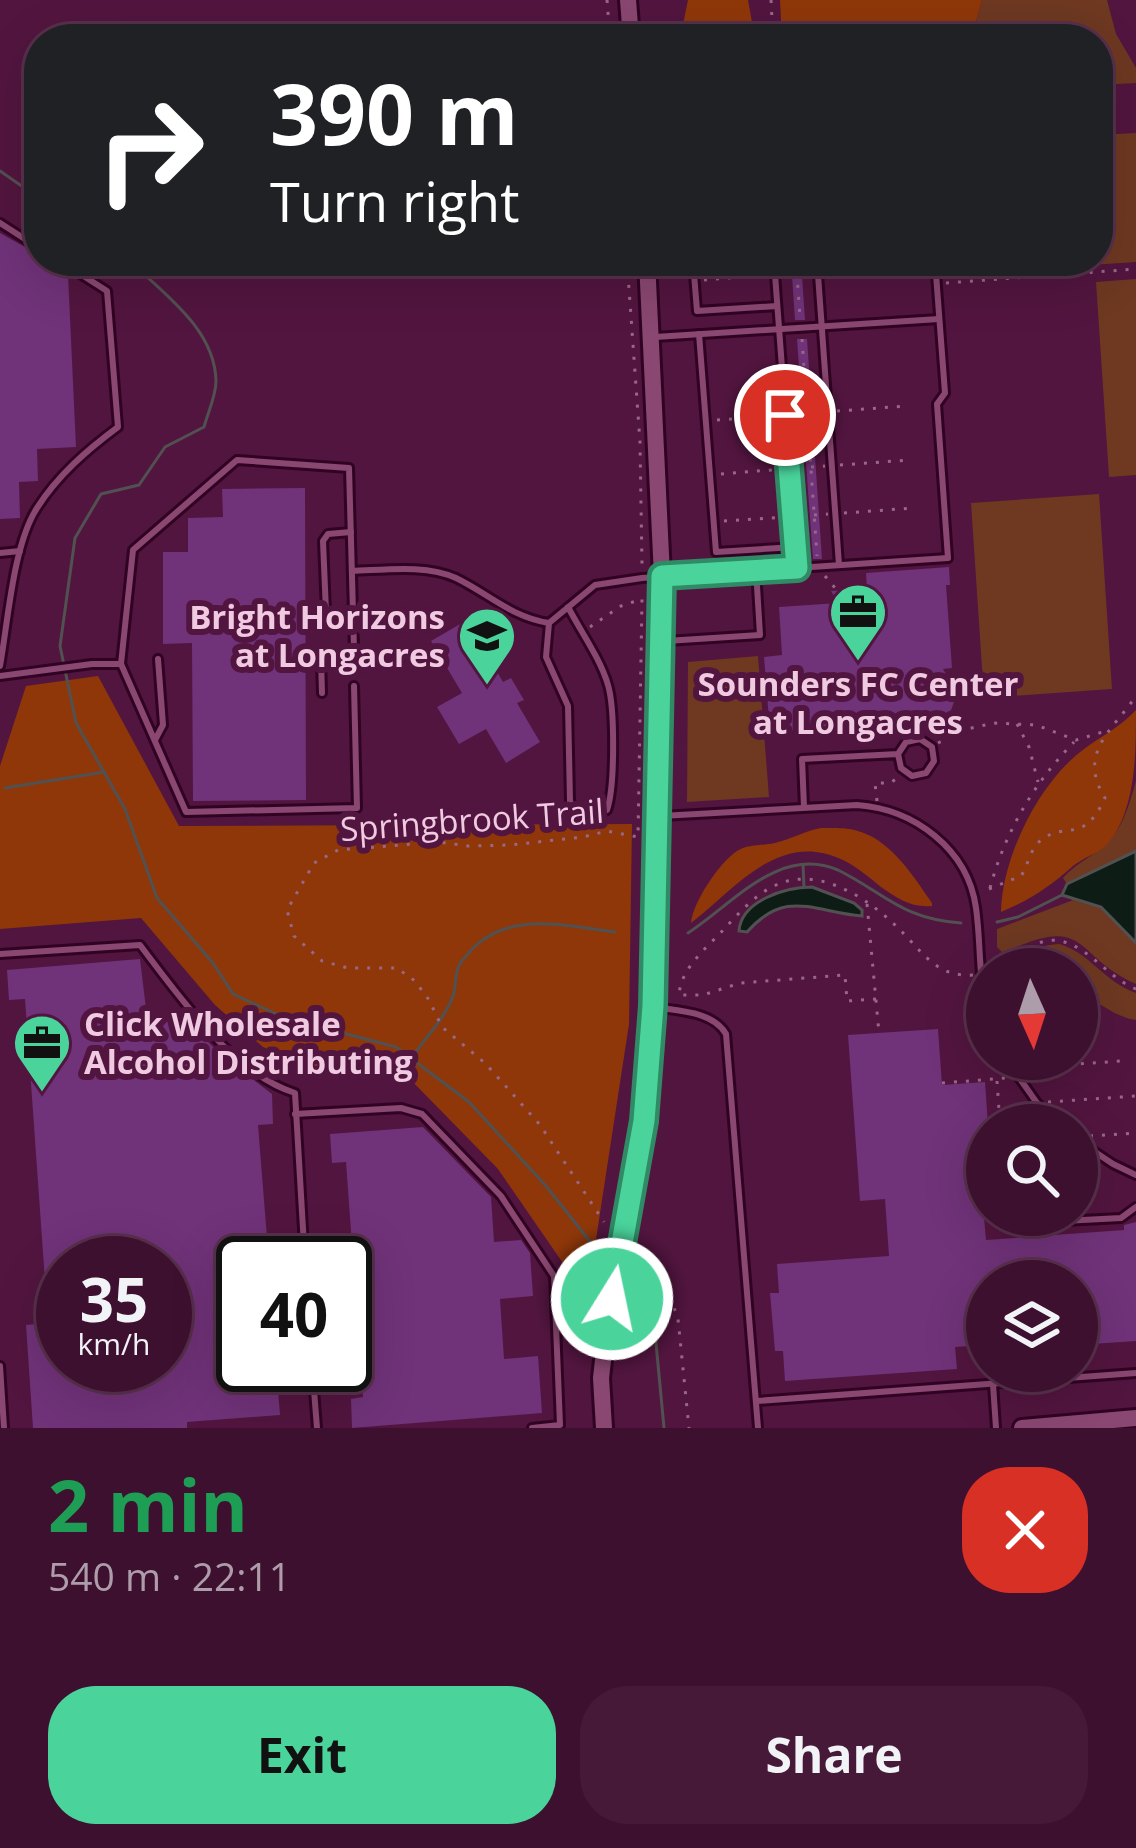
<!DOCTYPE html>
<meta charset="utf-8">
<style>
:root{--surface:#3e102f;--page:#451937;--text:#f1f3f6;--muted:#ad9daa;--line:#57304b;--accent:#4ad49c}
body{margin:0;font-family:"Open Sans",sans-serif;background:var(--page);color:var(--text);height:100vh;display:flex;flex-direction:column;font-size:45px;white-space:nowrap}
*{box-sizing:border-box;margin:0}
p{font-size:39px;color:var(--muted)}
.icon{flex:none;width:66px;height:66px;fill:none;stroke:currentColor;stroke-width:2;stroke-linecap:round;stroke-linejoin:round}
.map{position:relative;height:1428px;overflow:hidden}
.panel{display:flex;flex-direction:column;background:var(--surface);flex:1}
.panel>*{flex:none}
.top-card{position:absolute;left:24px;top:24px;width:1089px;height:252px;border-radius:48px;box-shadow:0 12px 48px #0002,0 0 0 3px var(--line);background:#202124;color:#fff;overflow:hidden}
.needle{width:78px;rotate:177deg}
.tools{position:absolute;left:966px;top:948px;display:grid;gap:24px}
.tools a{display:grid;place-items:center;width:132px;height:132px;border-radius:50%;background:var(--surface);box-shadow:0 12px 48px #0002,0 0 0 3px var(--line);font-size:60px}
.speed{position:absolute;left:36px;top:1236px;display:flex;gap:24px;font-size:60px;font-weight:700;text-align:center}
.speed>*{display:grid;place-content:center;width:156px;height:156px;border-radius:50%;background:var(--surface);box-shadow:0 12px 48px #0002,0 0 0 3px var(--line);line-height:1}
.speed small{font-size:30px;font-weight:400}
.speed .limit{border:6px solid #111;border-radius:18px;background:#fff;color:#111}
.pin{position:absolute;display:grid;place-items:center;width:102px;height:102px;color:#fff;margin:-51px;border:6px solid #fff;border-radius:50%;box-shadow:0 3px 12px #0007}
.me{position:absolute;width:132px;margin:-66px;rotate:10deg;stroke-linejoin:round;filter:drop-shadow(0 0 9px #0008)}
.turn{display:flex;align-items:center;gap:42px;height:252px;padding:0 48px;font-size:54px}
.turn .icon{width:156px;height:156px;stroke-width:2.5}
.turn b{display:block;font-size:84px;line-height:102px}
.round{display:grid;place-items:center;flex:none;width:126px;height:126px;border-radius:48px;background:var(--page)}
.summary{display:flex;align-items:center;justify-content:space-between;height:204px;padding:0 48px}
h1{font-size:72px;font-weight:700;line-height:90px;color:#1e9e55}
.primary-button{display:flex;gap:24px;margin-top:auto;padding:24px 48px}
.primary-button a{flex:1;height:138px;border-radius:48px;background:var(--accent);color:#111;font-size:48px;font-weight:700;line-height:138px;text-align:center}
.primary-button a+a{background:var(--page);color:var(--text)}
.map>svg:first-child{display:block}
.green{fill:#6e3821}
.forest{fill:#8f3709}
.water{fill:#0d1d15;stroke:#515152;stroke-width:3}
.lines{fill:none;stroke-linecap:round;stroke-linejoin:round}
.stream{stroke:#515152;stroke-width:3}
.building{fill:#703279;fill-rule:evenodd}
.service-casing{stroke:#310323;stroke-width:12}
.tertiary-casing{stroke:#310323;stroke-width:22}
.path{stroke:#996788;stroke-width:3;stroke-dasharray:3 9;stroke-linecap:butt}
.service{stroke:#894771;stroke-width:6}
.tertiary{stroke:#894771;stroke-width:16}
.tertiary-bridge-casing{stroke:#310323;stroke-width:22;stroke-linecap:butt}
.tertiary-bridge{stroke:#894771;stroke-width:16}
.route-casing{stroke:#308a65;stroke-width:30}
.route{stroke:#4ad49c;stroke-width:21}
.labels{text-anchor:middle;stroke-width:12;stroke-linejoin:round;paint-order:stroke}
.poi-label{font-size:33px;font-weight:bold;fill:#f0cae0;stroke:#52153f;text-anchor:end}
.street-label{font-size:33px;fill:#f0cae0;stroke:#52153f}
</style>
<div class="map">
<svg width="1136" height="1428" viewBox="0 0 1136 1428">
<rect width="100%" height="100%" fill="#52153f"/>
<g class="green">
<polygon points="982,0 1107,0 1116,34 1136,68 1136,83 1098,85 1098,39 971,39"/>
<polygon points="1136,133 1136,262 1000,271 1000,261 1098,261 1098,135"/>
<polygon points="1136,279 1136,475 1109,477 1096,282"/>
<polygon points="1099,494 1112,689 984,698 971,503"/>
<polygon points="758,656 769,797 687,802 688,662"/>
<path d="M 1136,781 L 1136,851 L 1067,884 L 1063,878 C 1074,865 1088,859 1101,848 C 1122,833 1129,805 1136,781 Z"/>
<path d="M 1073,900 L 1101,907 L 1136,943 L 1136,984 C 1071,955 1090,912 1003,953 L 997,947 L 997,929 Z"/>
<path d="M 1059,944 C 1089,952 1103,981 1136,993 L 1136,1020 C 1113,1017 1099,1000 1077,994 L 1077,969 L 1031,969 L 1028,961 C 1032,947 1046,945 1059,944 Z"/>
</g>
<g class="forest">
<polygon points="688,0 748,0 755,39 680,39"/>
<polygon points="780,0 982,0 971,39 782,39"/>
<polygon points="98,676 179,826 632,824 629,1024 587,1298 498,1169 407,1076 335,1077 263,1047 215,1005 141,918 0,929 0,766 26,686"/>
<path d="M 1136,710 C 1136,755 1136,812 1106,846 C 1096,854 1083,858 1073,866 C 1049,887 1032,899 1001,912 C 1002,857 1039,782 1084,749 C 1103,735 1119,728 1136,710 Z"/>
<path d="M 821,828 C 834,828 849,827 861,832 C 892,842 914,877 932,903 L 932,906 C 911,908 897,898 881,887 C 869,877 857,867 843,860 C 779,829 735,889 691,923 C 693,902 719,863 737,851 C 749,844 761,846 775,843 C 791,839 805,831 821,828 Z"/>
</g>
<g class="water">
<polygon points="1136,851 1136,943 1101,907 1062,895 1067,884"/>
<path d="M 812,887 L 854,903 L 862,910 L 862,916 C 814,912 786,888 747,932 L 739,931 C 741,901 785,887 812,887 Z"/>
</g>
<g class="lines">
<g class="stream">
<polyline points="0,171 39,198"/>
<path d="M 130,261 C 164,294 215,329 216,381 C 216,396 208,412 204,427 L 165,447 L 139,485 L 101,494 L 75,538 L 60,646 L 76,723 L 125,809 L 157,898 L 213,963 L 233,994 L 285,1018 L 396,1047 L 469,1102 L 546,1186 L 611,1268"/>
<polyline points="5,788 104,772"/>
<polyline points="803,865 804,887"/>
<polyline points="997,922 1018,917 1062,895"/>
<path d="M 688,933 C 733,904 779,845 838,870 C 886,894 902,919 961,923"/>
<path d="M 412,1057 C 426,1037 447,1016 454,993 C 456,984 455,974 459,965 C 462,960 468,954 471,950 C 510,910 566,926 615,932"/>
<polyline points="621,1280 654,1322 664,1428"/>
</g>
</g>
<g class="building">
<polygon points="0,233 39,255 39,261 53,261 55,267 68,275 76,447 37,449 38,481 19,482 20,518 0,519"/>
<polygon points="791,261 801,261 805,320 795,320"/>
<polygon points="797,339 807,339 822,559 813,559"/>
<polygon points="305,488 306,800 193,801 192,643 163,644 163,552 188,552 188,518 223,517 222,489"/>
<polygon points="949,567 950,585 946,585 952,668 943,669 954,688 954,702 950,713 924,724 925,730 912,732 903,731 903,723 770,732 764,657 782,655 779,607 838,603 831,591 867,589 866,573"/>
<polygon points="467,620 503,682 511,678 524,700 517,703 540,742 506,763 486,729 459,744 437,707 462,693 431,641"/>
<path d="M 140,959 L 147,1017 L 178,1014 L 224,1057 L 272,1094 L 273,1124 L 258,1125 L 269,1263 L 243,1263 L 243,1365 L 276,1365 L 280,1415 L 187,1422 L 187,1428 L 33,1428 L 26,1325 L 48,1323 L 25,999 L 9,1000 L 7,970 ZM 63,1263 L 165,1263 L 165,1365 L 63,1365 Z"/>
<polygon points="938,1029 942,1085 985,1082 988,1125 987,1194 982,1194 986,1240 1124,1230 1124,1225 1136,1222 1136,1341 1077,1345 1077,1281 987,1281 987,1345 955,1347 957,1369 785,1381 783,1351 775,1351 770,1293 779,1293 777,1264 889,1256 885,1199 860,1201 848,1035"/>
<polygon points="423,1127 491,1197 494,1242 521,1240 530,1253 533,1296 500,1299 504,1359 538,1356 542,1413 352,1428 351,1399 363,1397 346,1162 332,1163 330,1134"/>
</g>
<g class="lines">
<defs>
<g id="service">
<polyline points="0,223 39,248"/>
<polyline points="693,261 697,311 777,306"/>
<polyline points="774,261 797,568"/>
<polyline points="817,261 839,565"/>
<polyline points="699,334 716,552 795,547"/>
<polyline points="655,337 939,319"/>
<polyline points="351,532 328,534 323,541 326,612 353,615"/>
<polyline points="0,553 20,551"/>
<path d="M 352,571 C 384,570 426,564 456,578 C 489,594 511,617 549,623"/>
<path d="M 568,607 C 581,632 600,658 608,685 C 615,709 615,787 607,810 L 591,817 L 574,809 L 570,801 L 568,706 L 546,657 L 549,623 L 595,585 L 642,578 L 948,558 L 937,404 L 945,393 L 935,261"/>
<polyline points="666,641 760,635 756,570"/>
<path d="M 0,666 C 8,622 13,545 37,508 C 58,475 87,450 118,427 L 107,291 L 60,261"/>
<polyline points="0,676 92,664 121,664"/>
<polyline points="322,693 321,660 354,649 349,468 237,460 133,550 121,664 186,812 357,808 354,686"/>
<polyline points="155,740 163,725 158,659"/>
<polyline points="804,807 802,759 898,754 906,742 920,739 932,747 934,761 926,773 912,776 901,768 898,754"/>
<path d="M 661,816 L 857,805 C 914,809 968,849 976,908 C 981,943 978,975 987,1011"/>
<path d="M 0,954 L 140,945 C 178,995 233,1074 295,1093 L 305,1263"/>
<path d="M 653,1007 C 678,1011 713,1011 726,1034 L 758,1428"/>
<polyline points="1006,1059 1037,1103 1059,1125"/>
<polyline points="295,1114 401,1108 422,1114 501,1196 554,1276 560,1425 532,1428"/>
<polyline points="1017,1125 1037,1103"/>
<polyline points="1077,1140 1113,1164 1136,1175"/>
<polyline points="1019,1215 1025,1223 1121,1218 1136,1207"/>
<polyline points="312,1365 317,1428"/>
<polyline points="0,1366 4,1428"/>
<polyline points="993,1384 996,1428"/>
<polyline points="757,1401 1136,1373"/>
</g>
<g id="tertiary">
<polyline points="628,0 631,39"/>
<polyline points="625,1229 644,1121 653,1007 659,816 662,576 647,261"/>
<polyline points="604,1428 601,1378 606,1334"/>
<polyline points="1022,1428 1136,1418"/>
</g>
</defs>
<use href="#service" class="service-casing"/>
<use href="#tertiary" class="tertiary-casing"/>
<g class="path">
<polyline points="607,0 610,39"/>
<polyline points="771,0 773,39"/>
<polyline points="627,261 640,442 642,565"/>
<polyline points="796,261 800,317"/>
<polyline points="830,271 928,264"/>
<polyline points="782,274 808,272"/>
<polyline points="704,280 766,275"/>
<polyline points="946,283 1136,269"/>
<polyline points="802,339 817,556"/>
<polyline points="837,411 907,406"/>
<polyline points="795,414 821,412"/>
<polyline points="717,420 773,416"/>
<polyline points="840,465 910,460"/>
<polyline points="799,468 825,466"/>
<polyline points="721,474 783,469"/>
<polyline points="844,513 914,508"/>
<polyline points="802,516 828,514"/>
<polyline points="724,521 786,517"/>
<polyline points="825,576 847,602"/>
<polyline points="590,627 621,606 642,599 638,837 607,831 583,837 510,845 468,846 439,842 338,850 314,863 287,910 294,936 322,961 348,968 397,968 415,981 429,1000 442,1027 486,1064 540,1125 604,1222"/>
<polyline points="1017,724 1029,747 1038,782"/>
<polyline points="938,743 967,729 994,723 1036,725 1076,740 1106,731"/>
<polyline points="877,801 875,783 890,783 899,777"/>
<path d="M 990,888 C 1005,832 1034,783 1074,742"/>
<path d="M 989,889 L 1021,876 C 1028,866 1030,849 1040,841 C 1067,819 1082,847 1105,798 C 1077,753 1112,731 1136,696"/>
<polyline points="867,904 879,1033"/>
<path d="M 1000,969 C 1015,962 1026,947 1042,942 C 1079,931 1104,977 1136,989"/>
<path d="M 876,999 L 847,1001 L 845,975 L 740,983 L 703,995 L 679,995 C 681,967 707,948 725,928 C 739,913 755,895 774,886 C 820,863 874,902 905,935 C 926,957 939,977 973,975"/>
<polyline points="1077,1027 1094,1026"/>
<polyline points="1021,1068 1121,1061"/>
<polyline points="997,1081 1000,1125"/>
<polyline points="942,1083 1006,1078"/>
<polyline points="1048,1102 1136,1096"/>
<polyline points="1090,1136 1136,1133"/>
<polyline points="984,1217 1009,1215"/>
<polyline points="1006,1217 1007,1238"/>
<polyline points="646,1270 671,1299 678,1319 689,1428"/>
</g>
<use href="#service" class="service"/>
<use href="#tertiary" class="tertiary"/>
<defs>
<polyline id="tertiary-bridge" points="606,1334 625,1229"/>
</defs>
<use href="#tertiary-bridge" class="tertiary-bridge-casing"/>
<use href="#tertiary-bridge" class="tertiary-bridge"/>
</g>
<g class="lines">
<defs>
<polyline id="route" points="612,1299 644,1121 653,1006 662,576 797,568 785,415"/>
</defs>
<use href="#route" class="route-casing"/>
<use href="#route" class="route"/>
</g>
<defs>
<symbol id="office-pin" viewBox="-11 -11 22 30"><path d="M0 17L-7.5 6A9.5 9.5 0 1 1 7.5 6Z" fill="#4ad49c" stroke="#52153f"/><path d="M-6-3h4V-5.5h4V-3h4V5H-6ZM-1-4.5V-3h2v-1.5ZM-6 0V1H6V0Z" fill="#111"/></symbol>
<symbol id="school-pin" viewBox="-11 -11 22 30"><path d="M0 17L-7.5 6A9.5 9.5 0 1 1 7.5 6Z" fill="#4ad49c" stroke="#52153f"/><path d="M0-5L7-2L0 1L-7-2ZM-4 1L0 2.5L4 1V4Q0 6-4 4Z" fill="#111"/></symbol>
</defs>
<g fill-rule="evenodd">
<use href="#office-pin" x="825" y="579" width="66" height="90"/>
<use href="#school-pin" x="454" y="603" width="66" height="90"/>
<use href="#office-pin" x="9" y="1010" width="66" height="90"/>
</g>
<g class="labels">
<g class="poi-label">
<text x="445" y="629">Bright Horizons<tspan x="445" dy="38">at Longacres</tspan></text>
<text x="858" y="696" text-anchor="middle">Sounders FC Center<tspan x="858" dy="38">at Longacres</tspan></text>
<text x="84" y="1036" text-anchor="start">Click Wholesale<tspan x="84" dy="38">Alcohol Distributing</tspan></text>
</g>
<g class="street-label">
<text transform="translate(472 820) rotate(-4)" y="12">Springbrook Trail</text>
</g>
</g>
</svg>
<div class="tools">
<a><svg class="needle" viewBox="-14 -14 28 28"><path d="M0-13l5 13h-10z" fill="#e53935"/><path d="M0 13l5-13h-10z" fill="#ad9daa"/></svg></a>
<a><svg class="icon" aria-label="search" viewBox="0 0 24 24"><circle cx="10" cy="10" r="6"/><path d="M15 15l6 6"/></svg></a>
<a><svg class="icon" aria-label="layers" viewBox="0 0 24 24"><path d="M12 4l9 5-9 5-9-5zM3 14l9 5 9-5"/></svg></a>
</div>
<div class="speed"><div>35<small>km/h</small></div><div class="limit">40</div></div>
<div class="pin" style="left:785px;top:415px;background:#d93025"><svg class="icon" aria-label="arrive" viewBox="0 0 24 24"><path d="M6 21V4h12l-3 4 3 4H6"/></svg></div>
<svg class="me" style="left:612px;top:1299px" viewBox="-20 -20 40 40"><circle r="17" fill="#4ad49c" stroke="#fff" stroke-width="3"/><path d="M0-11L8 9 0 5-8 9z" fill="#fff"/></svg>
<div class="top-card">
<div class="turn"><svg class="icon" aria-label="right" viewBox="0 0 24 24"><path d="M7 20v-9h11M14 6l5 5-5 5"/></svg><div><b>390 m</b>Turn right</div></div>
</div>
</div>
<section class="panel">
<div class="summary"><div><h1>2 min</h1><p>540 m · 22:11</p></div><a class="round" style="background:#d93025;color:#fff"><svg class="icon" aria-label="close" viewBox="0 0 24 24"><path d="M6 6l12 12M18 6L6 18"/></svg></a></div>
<div class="primary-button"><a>Exit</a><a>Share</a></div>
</section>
